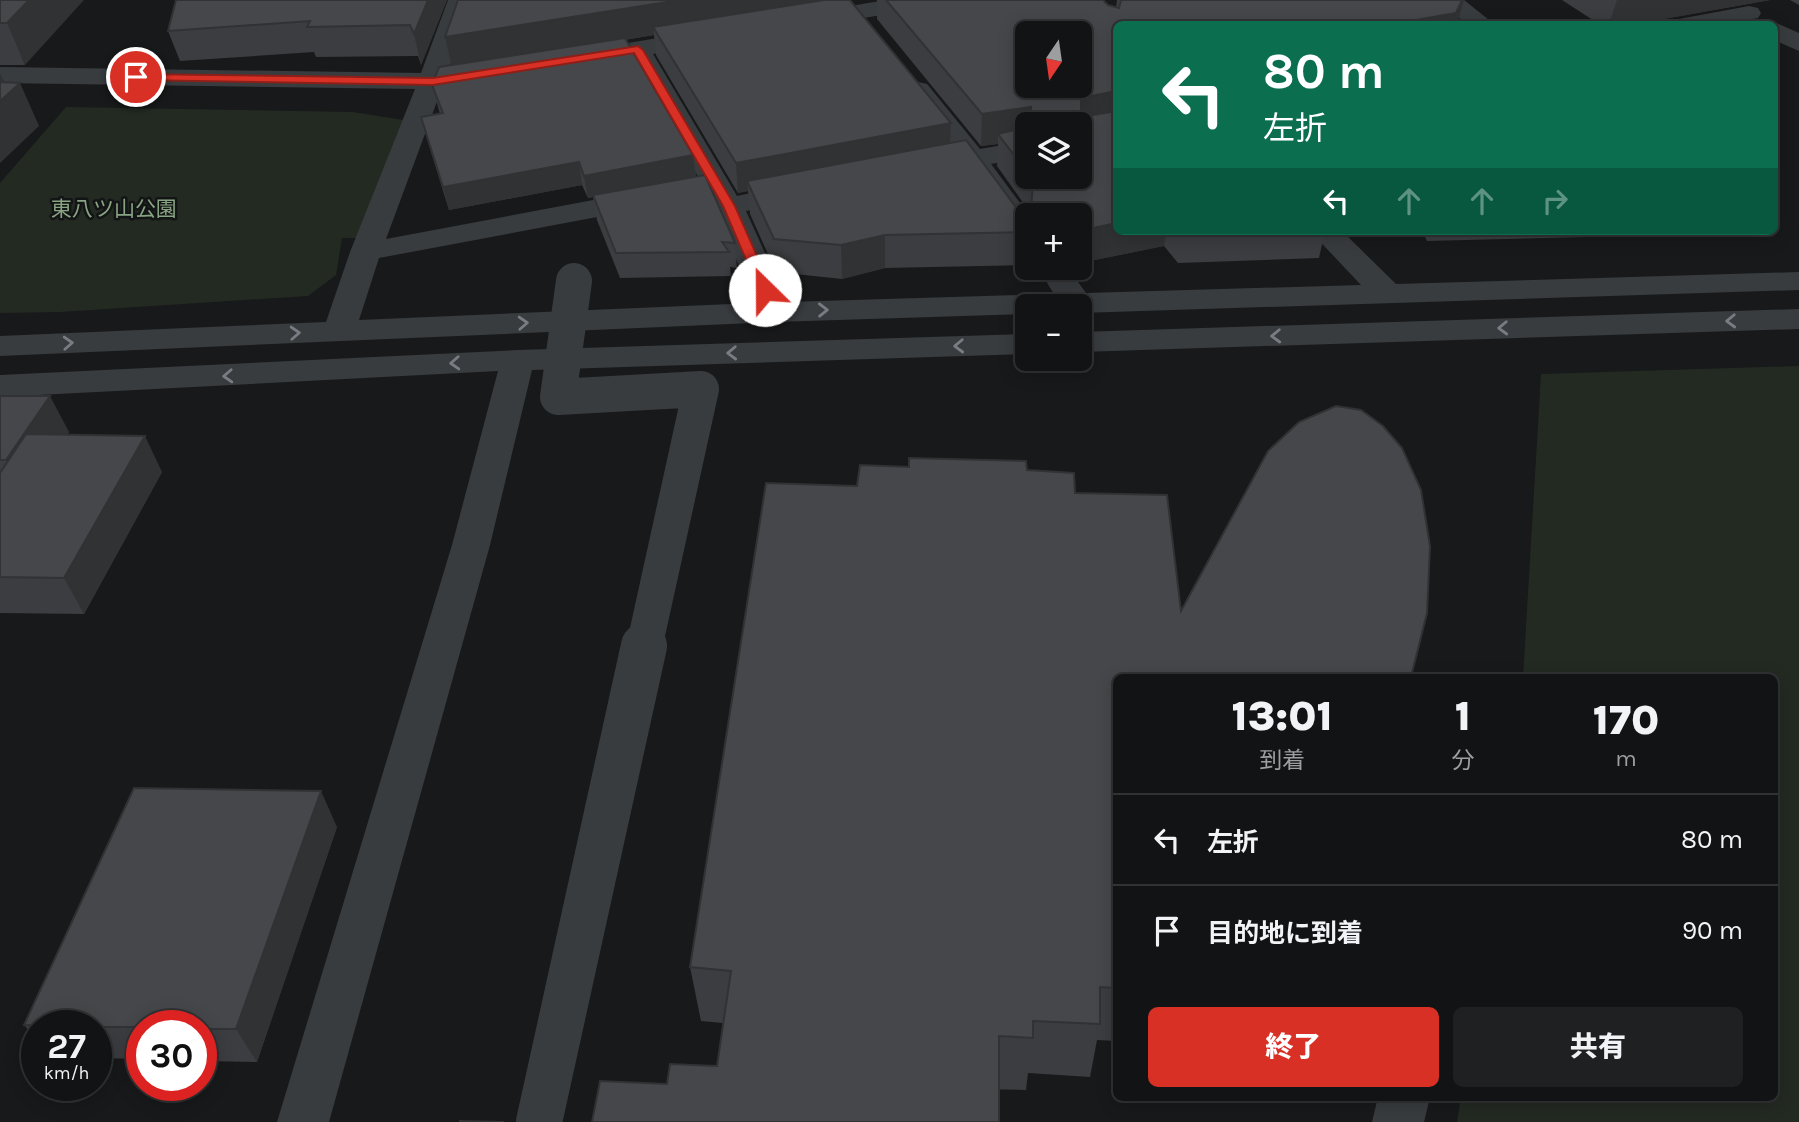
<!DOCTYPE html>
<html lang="ja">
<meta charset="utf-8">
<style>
:root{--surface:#121314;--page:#1f2022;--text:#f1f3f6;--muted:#9c9ea0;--line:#313234;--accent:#d93025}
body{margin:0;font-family:Karla,"Noto Sans JP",sans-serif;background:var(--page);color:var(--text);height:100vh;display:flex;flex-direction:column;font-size:26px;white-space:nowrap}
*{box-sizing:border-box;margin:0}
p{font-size:23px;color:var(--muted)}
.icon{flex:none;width:38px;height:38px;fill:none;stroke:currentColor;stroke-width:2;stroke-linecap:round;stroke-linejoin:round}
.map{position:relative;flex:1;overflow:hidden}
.details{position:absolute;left:1113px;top:674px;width:665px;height:427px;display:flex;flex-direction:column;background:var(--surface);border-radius:10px;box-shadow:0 4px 18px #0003,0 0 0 2px var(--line)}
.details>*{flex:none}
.hud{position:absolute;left:1113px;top:21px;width:665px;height:214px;border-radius:10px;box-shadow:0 4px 18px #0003,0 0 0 2px var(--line);background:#0b6e4f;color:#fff;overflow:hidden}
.needle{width:46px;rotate:193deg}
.fabs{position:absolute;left:1015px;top:21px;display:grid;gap:14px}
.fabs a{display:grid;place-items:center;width:77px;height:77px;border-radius:10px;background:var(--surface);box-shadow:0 4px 18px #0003,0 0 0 2px var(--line);font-size:35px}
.speed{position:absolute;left:21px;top:1010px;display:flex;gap:14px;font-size:35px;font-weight:700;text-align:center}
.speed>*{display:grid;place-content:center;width:91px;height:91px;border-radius:50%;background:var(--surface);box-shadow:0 4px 18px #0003,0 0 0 2px var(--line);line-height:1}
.speed small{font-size:18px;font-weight:400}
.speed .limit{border:10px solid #d22;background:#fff;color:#111}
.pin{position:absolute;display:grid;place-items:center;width:60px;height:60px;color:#fff;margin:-30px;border:4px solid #fff;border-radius:50%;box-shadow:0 2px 7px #0007}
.me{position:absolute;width:77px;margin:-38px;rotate:337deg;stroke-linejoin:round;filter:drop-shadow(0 0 5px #0008)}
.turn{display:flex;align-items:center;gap:24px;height:147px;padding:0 35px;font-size:32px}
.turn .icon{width:91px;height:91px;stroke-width:2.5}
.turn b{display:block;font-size:49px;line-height:60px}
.lanes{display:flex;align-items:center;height:66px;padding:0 35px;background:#0003;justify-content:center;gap:35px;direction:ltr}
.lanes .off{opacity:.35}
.eta{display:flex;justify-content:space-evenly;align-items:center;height:119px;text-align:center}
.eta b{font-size:42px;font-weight:800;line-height:49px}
.primary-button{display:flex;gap:14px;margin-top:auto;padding:14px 35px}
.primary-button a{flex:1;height:80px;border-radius:10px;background:var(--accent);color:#fff;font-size:28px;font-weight:800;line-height:80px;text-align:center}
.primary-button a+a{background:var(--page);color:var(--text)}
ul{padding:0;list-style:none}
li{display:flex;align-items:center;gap:21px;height:91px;padding:0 35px;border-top:2px solid var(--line)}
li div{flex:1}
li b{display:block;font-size:26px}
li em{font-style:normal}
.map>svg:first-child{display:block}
.green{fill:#232a22}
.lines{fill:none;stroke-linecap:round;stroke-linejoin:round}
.minor{fill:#393c3f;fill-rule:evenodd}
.minor-bridge-far2{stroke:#393c3f;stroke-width:27}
.minor-bridge-far1{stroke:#393c3f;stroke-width:36}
.minor-bridge{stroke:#393c3f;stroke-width:46}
.wall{fill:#3b3d40;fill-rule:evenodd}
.shaded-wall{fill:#303234}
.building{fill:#45474a;stroke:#303234;stroke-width:2;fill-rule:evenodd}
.oneway{stroke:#787d83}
.route{fill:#d93025;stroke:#8d1f18;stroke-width:2}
.labels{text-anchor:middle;stroke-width:5;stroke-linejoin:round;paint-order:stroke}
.far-park-label{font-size:21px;fill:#88a482;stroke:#131415}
</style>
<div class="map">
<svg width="1799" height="1122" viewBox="0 0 1799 1122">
<rect width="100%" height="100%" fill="#18191a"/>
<g class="green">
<polygon points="66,107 353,112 410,121 364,238 342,238 336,275 308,296 60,312 0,313 0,183"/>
<polygon points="1799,366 1799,1122 1457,1122 1461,1097 1774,1097 1774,677 1523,677 1541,374"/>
</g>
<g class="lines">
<g class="minor">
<path d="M 448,0 L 472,0 L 448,71 L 484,66 L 493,68 L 497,74 L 493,80 L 442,88 L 386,239 L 700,180 L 630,58 L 581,67 L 572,64 L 568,59 L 572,54 L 581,51 L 705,30 L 714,33 L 718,38 L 714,43 L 653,54 L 737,196 L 799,183 L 809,186 L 814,192 L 809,198 L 746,211 L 787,302 L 1054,294 L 1038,268 L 1068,268 L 1086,293 L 1361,285 L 1310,231 L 1342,231 L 1396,284 L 1799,272 L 1799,290 L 1080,313 L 1080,306 L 1027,306 L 1027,314 L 775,322 L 0,356 L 0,336 L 326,322 L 350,252 L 415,89 L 0,83 L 0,67 L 421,73 ZM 709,196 L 755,303 L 359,320 L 379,258 Z"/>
<polygon points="886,0 942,0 939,5 930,7 809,27 800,25 797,20 800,15 809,13"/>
<polygon points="1436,0 1464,0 1494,24 1467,24"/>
<polygon points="1749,6 1758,8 1761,13 1758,18 1726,24 1676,24 1679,19"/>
<polygon points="1774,22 1799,33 1799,51 1774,40 1774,24 1765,24"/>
<polygon points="918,82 927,84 980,149 1027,141 1027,157 991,164 1029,215 1027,242 1016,239 966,169 927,177 917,174 913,168 917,162 955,154 905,90 909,84"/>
<polygon points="1799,309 1799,329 1080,352 1080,332"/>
<polygon points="1027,334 1027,354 532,370 490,545 329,1122 277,1122 452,545 498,371 0,397 0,375 518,350"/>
<polygon points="1378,1097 1430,1097 1424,1122 1372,1122"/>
</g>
<polyline class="minor-bridge-far2" points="573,282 574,278"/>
<polyline class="minor-bridge-far1" points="574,281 558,397 701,389 644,648"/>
<polyline class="minor-bridge" points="539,1122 644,646"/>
</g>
<g class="wall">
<polygon points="0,0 25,65 0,65"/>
<polygon points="447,0 421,65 418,56 316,57 314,52 180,61 168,31"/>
<path d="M 458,0 L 850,0 L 951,123 L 951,142 L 966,140 L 1016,207 L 1029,211 L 997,166 L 998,144 L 981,146 L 877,19 L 877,0 L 1103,0 L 1108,5 L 1116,8 L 1117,0 L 1464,0 L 1457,24 L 1116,24 L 1116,231 L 1325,231 L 1319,258 L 1178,263 L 1164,246 L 1080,263 L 1080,215 L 1027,215 L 1027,265 L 885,268 L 842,279 L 776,272 L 750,214 L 748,191 L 738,193 L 656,55 L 654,35 L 625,40 L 693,155 L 696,176 L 705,175 L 735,243 L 737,268 L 730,267 L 731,276 L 620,278 L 597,220 L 593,197 L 588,198 L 582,185 L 449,210 L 427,139 L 421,117 L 440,114 L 432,85 L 439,67 L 451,66 L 445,37 ZM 1027,33 L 1080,33 L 1080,86 L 1027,86 ZM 1027,124 L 1080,124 L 1080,177 L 1027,177 Z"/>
<polygon points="1562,0 1770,0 1636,24 1599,24"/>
<polygon points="1790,0 1799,0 1799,5"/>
<polygon points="1422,231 1589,231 1587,237 1427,241"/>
<polygon points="0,396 69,432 67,435 162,472 84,614 0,613"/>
<polygon points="1383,426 1116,677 1116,1041 1097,1040 1090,1077 1028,1073 1026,1090 667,1084 717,1066 723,1023 701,1021 690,967 857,486 1027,470 1075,493 1181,611"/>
<polygon points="337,827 257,1062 201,1061 201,1026 142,1026 142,1059 96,1058 96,1026 37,1026 37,1040 24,1025"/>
</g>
<g class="shaded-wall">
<polygon points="29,0 84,0 25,65 7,23"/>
<polygon points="428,0 447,0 421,65 414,34"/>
<polygon points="680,0 833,0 653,27 654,35 452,68 445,37"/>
<polygon points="1462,0 1464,0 1457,24 1393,24"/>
<polygon points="1617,0 1770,0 1636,24 1609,24"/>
<polygon points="0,73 6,86 0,92"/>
<polygon points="20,83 39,126 0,163 0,101"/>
<polygon points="1116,91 1116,122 1080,129 1081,98"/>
<polygon points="1031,107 1030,124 1027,124 1027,139 998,134 998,144 981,146 982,114"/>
<polygon points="951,123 950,152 747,181 748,191 738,193 736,163"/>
<polygon points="693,155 696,178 588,198 584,176"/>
<polygon points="579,162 582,185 449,210 443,187"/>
<polygon points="1116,223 1116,231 1166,231 1164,246 1080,263 1080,231"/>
<polygon points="885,235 885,268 842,279 841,245"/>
<polygon points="50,396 69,432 26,496 6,460"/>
<polygon points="145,436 162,472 84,614 64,578"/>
<polygon points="321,791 337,827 257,1062 236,1029"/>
</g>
<g class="building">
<polygon points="0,0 29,0 7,23 0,23"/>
<polygon points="176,0 428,0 414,34 410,25 307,27 310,21 168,31"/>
<polygon points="458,0 680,0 445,37"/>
<polygon points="824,0 850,0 951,123 736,163 653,27"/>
<path d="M 886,0 L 1103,0 L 1108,5 L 1119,8 L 1121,0 L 1462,0 L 1456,13 L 1393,24 L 1116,24 L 1116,91 L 1081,98 L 1081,117 L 1116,111 L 1116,223 L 1080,231 L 1080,215 L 1027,215 L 1027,232 L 885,235 L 841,245 L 774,239 L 747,181 L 966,140 L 1016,207 L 1031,211 L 1033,181 L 1031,177 L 1080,177 L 1080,124 L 1031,124 L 1031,107 L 982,114 ZM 1027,33 L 1080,33 L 1080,86 L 1027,86 Z"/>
<polygon points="625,38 693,155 584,176 579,162 443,187 421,117 443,113 432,85 439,67"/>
<polygon points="0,82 20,83 0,101"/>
<polygon points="1027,127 1027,172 998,134"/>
<polygon points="705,175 735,243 722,242 729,252 616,253 593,195"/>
<polygon points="0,396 50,396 6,460 0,460"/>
<polygon points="1336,406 1361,410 1383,426 1402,448 1421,490 1430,546 1427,613 1411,677 1116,677 1116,988 1100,987 1100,1024 1033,1021 1033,1038 999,1036 999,1122 592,1122 600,1081 667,1084 670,1064 717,1066 731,971 690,967 766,483 857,486 860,465 909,467 909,458 1026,461 1027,470 1074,473 1075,493 1167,495 1181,611 1268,451 1299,422"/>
<polygon points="26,434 145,436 64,578 0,577 0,473"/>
<polygon points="134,788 321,791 236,1029 201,1029 201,1026 142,1026 142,1027 96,1027 96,1026 24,1025"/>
<polygon points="460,1121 504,1122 460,1122"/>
</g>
<defs><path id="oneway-chevron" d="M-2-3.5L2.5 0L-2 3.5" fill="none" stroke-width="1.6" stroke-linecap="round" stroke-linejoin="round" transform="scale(1.75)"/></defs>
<g class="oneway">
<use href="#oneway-chevron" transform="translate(823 310) rotate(-1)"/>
<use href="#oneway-chevron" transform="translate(1731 321) rotate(178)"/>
<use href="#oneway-chevron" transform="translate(523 323) rotate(-3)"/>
<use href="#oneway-chevron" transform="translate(1503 328) rotate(178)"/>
<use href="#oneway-chevron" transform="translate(295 333) rotate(-3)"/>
<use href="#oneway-chevron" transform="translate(1276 336) rotate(178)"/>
<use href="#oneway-chevron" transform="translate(68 343) rotate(-3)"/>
<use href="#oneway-chevron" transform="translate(959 346) rotate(178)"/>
<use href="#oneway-chevron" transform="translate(732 353) rotate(178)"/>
<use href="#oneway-chevron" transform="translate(455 363) rotate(177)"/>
<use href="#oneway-chevron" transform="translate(228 376) rotate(177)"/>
</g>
<polygon class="route" points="638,46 643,50 735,206 772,290 770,293 759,290 723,206 634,53 433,85 136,80 130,77 136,74 433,78"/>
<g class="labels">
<g class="far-park-label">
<text x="114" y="216">東八ツ山公園</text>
</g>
</g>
</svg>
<div class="fabs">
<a><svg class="needle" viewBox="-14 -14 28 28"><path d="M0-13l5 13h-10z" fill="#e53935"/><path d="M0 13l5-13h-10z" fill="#9c9ea0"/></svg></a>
<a><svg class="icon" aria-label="layers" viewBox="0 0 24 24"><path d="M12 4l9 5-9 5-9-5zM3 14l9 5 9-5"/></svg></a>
<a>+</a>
<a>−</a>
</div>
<div class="speed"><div>27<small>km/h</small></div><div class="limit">30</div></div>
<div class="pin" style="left:136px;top:77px;background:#d93025"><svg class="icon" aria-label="arrive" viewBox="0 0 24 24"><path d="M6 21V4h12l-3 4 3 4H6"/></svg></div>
<svg class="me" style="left:765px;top:290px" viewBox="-20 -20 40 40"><circle r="19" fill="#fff"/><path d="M0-13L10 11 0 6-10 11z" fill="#d93025"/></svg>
<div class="hud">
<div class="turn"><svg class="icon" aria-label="left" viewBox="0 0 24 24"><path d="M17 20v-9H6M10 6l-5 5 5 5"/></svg><div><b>80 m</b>左折</div></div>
<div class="lanes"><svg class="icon" aria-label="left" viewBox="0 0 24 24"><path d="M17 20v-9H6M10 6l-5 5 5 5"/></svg><svg class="icon off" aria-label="ahead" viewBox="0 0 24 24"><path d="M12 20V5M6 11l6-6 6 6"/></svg><svg class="icon off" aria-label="ahead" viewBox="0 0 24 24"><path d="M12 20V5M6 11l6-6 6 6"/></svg><svg class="icon off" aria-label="right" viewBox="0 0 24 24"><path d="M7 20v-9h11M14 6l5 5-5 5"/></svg></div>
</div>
<section class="details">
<div class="eta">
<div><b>13:01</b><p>到着</p></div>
<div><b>1</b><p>分</p></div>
<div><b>170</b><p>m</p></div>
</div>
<ul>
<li><svg class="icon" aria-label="left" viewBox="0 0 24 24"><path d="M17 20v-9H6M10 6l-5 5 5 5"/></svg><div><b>左折</b></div><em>80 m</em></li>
<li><svg class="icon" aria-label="arrive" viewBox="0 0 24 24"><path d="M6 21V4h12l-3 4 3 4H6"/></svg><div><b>目的地に到着</b></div><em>90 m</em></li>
</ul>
<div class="primary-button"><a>終了</a><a>共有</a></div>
</section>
</div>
